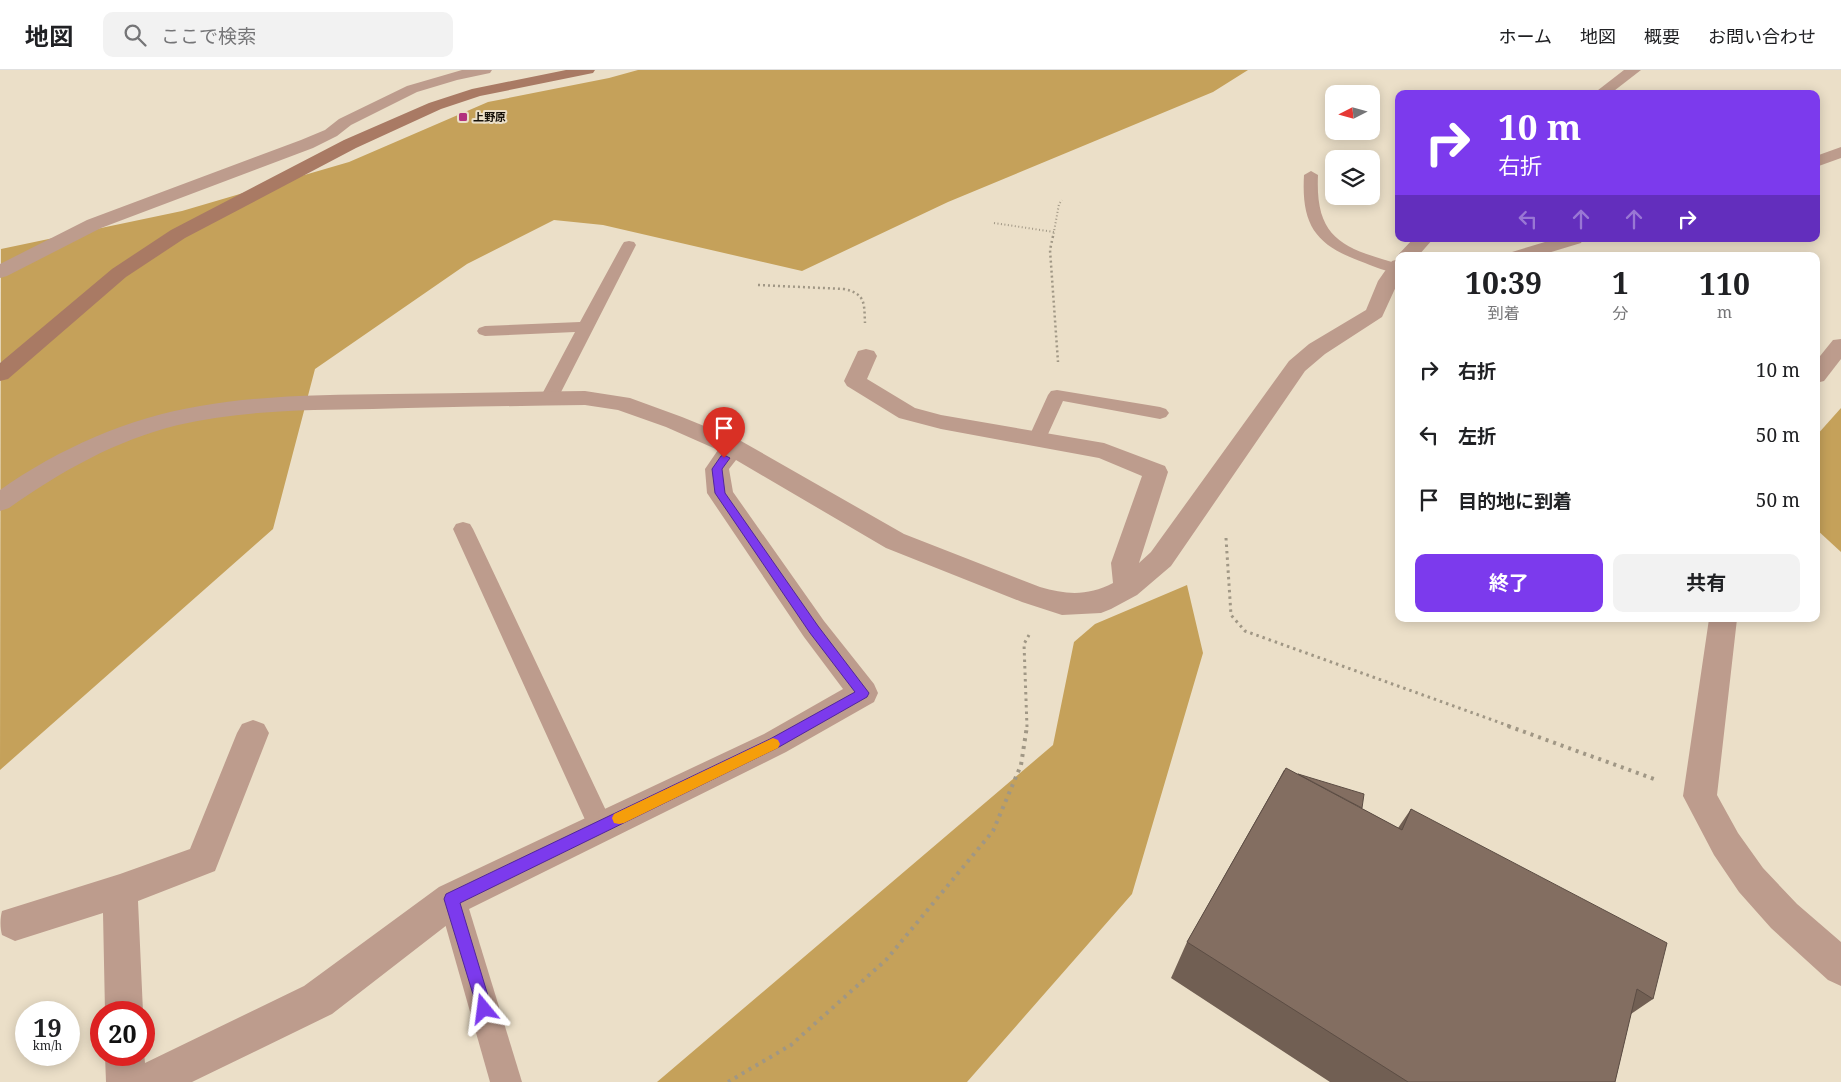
<!DOCTYPE html>
<html lang="ja">
<meta charset="utf-8">
<style>
:root{--surface:#fff;--page:#f2f2f2;--text:#202124;--muted:#757577;--line:#e0e0e0;--accent:#7c3aed}
body{margin:0;font-family:"Noto Serif","Noto Sans JP",serif;background:var(--page);color:var(--text);height:100vh;display:flex;flex-direction:column;font-size:19px;white-space:nowrap}
*{box-sizing:border-box;margin:0}
p{font-size:16px;color:var(--muted)}
.icon{flex:none;width:28px;height:28px;fill:none;stroke:currentColor;stroke-width:2;stroke-linecap:round;stroke-linejoin:round}
.map{position:relative;flex:1;overflow:hidden}
.drawer{position:absolute;left:1395px;top:182px;width:425px;height:370px;display:flex;flex-direction:column;background:var(--surface);border-radius:10px;box-shadow:0 2px 12px #0003}
.drawer>*{flex:none}
.banner{position:absolute;left:1395px;top:20px;width:425px;height:152px;border-radius:10px;box-shadow:0 2px 12px #0003;background:#7c3aed;color:#fff;overflow:hidden}
.needle{width:32px;rotate:264deg}
.buttons{position:absolute;left:1325px;top:15px;display:grid;gap:10px}
.buttons a{display:grid;place-items:center;width:55px;height:55px;border-radius:10px;background:var(--surface);box-shadow:0 2px 12px #0003;font-size:25px}
.speed{position:absolute;left:15px;top:931px;display:flex;gap:10px;font-size:25px;font-weight:700;text-align:center}
.speed>*{display:grid;place-content:center;width:65px;height:65px;border-radius:50%;background:var(--surface);box-shadow:0 2px 12px #0003;line-height:1}
.speed small{font-size:12px;font-weight:400}
.speed .limit{border:8px solid #d22;background:#fff;color:#111}
.pin{position:absolute;display:grid;place-items:center;width:42px;height:42px;color:#fff;margin:-51px -21px;border-radius:50% 50% 50% 0;rotate:-45deg;box-shadow:0 0 5px #0007}
.pin .icon{rotate:45deg}
.me{position:absolute;width:55px;margin:-28px;rotate:344deg;stroke-linejoin:round;filter:drop-shadow(0 0 4px #0008)}
.turn{display:flex;align-items:center;gap:18px;height:105px;padding:0 20px;font-size:22px}
.turn .icon{width:65px;height:65px;stroke-width:2.5}
.turn b{display:block;font-size:35px;line-height:42px}
.lanes{display:flex;align-items:center;height:48px;padding:0 20px;background:#0003;justify-content:center;gap:25px;direction:ltr}
.lanes .off{opacity:.35}
.eta{display:flex;justify-content:space-evenly;align-items:center;height:85px;text-align:center}
.eta b{font-size:30px;font-weight:700;line-height:35px}
.button{display:flex;gap:10px;margin-top:auto;padding:10px 20px}
.button a{flex:1;height:58px;border-radius:10px;background:var(--accent);color:#fff;font-size:20px;font-weight:700;line-height:58px;text-align:center}
.button a+a{background:var(--page);color:var(--text)}
ul{padding:0;list-style:none}
li{display:flex;align-items:center;gap:15px;height:65px;padding:0 20px}
li div{flex:1}
li b{display:block;font-size:19px}
li em{font-style:normal}
header{display:flex;align-items:center;gap:30px;box-sizing:border-box;height:70px;padding:0 25px;background:var(--surface);border-bottom:1px solid var(--line)}
header strong{font-size:24px}
nav{display:flex;gap:28px;margin-inline-start:auto;font-size:18px}
.search{width:350px;height:45px;background:var(--page);display:flex;align-items:center;gap:12px;box-sizing:border-box;padding:0 18px;border-radius:10px;color:var(--muted);font-size:19px}
.map>svg:first-child{display:block}
.forest{fill:#c5a15a}
.lines{fill:none;stroke-linecap:round;stroke-linejoin:round}
.path-far3{stroke:#a09785;stroke-width:2;stroke-dasharray:1 2.5;stroke-linecap:butt}
.path-far2{stroke:#a09785;stroke-width:2.5;stroke-dasharray:2 3;stroke-linecap:butt}
.path-far1{stroke:#a09785;stroke-width:3;stroke-dasharray:2.5 4;stroke-linecap:butt}
.path{stroke:#a09785;stroke-width:4;stroke-dasharray:3 5;stroke-linecap:butt}
.lane{fill:#bd9c8d;fill-rule:evenodd}
.street{fill:#bd9c8d;fill-rule:evenodd}
.secondary{fill:#a97a64;fill-rule:evenodd}
.wall{fill:#715f53}
.building{fill:#836e61;stroke:#5c4d44}
.route{fill:#7c3aed;stroke:#51269a}
.slow{fill:#f59e0b}
.poi-dot{fill:#b2317d;stroke:#ebdfc8;stroke-width:2}
.labels{text-anchor:middle;stroke-width:4;stroke-linejoin:round;paint-order:stroke}
.far-poi-label{font-size:11px;font-weight:bold;fill:#151009;stroke:#ebdfc8;text-anchor:start}
</style>
<header>
<strong>地図</strong>
<div class="search"><svg class="icon" aria-label="search" viewBox="0 0 24 24"><circle cx="10" cy="10" r="6"/><path d="M15 15l6 6"/></svg>ここで検索</div>
<nav><a>ホーム</a><a>地図</a><a>概要</a><a>お問い合わせ</a></nav>
</header>
<div class="map">
<svg width="1841" height="1012" viewBox="0 0 1841 1012">
<rect width="100%" height="100%" fill="#ebdfc8"/>
<g class="forest">
<polygon points="638,0 1248,0 1213,22 948,132 802,201 603,155 554,150 467,194 315,299 273,459 0,700 1,179 182,141 349,92 488,32 609,8"/>
<polygon points="1841,338 1841,482 1816,459 1816,366"/>
<polygon points="1187,515 1203,583 1132,824 967,1012 657,1012 1053,675 1074,572 1095,554"/>
</g>
<g class="lines">
<g class="path-far3">
<polyline points="994,153 1054,162"/>
<polyline points="1053,167 1059,134 1062,130"/>
</g>
<g class="path-far2">
<polyline points="1053,166 1050,180 1058,292"/>
<path d="M 758,215 L 844,219 C 866,224 864,233 865,253"/>
</g>
<g class="path-far1">
<polyline points="1226,468 1231,545 1245,561 1512,657"/>
<polyline points="1027,657 1024,574 1029,565"/>
</g>
<g class="path">
<polyline points="1508,656 1657,710"/>
<polyline points="728,1012 791,975 886,890 993,761 1021,695 1027,656"/>
</g>
<g class="lane">
<path d="M 1311,101 L 1318,105 C 1315,169 1343,178 1399,194 L 1399,202 C 1389,203 1375,197 1365,193 C 1317,176 1301,157 1304,105 Z"/>
<polygon points="629,171 634,172 636,175 558,328 555,332 549,333 543,332 540,328 575,262 485,266 479,264 477,261 479,258 485,256 580,252 622,175 624,172"/>
<polygon points="1057,320 1160,337 1166,339 1169,343 1166,347 1160,349 1063,331 1044,373 1037,375 1030,373 1028,369 1048,325 1051,321"/>
<polygon points="463,452 470,454 473,459 610,749 614,757 610,765 601,769 592,765 453,459 456,454"/>
<polygon points="452,816 462,820 466,829 522,1012 490,1012 438,829 442,820"/>
</g>
<g class="street">
<polygon points="462,0 492,0 490,3 457,10 417,22 351,55 337,66 313,78 101,158 7,206 0,208 0,194 87,150 301,70 325,60 339,49 407,16"/>
<polygon points="1624,0 1641,0 1610,24 1593,24"/>
<polygon points="1841,77 1841,88 1816,97 1816,86"/>
<polygon points="1413,169 1433,169 1418,186 1399,186 1399,188 1397,186"/>
<polygon points="1555,169 1583,169 1581,173 1538,186 1509,186 1512,182"/>
<path d="M 1399,189 L 1399,210 L 1382,247 L 1325,284 L 1305,301 L 1171,496 L 1137,525 L 1111,539 L 1101,543 L 1062,545 L 1022,532 L 886,478 L 736,390 L 729,399 L 733,422 L 824,551 L 874,614 L 878,623 L 874,632 L 786,682 L 465,841 L 332,944 L 192,1012 L 106,1012 L 105,985 L 144,985 L 144,982 L 145,993 L 304,916 L 439,817 L 764,664 L 843,619 L 804,567 L 707,423 L 705,399 L 718,380 L 666,357 L 618,340 L 585,335 C 514,336 444,337 373,339 C 308,340 242,340 178,355 C 116,370 60,402 9,438 L 0,441 L 0,420 C 60,378 128,348 200,336 C 263,325 326,325 389,324 C 454,323 520,322 585,321 L 630,328 L 682,347 L 741,371 L 904,464 L 1040,517 C 1067,525 1088,526 1113,513 L 1111,493 L 1142,406 L 1099,388 L 941,359 L 899,348 L 847,316 L 844,311 L 858,281 L 866,279 L 874,281 L 877,286 L 867,309 L 915,338 L 941,345 L 1104,373 L 1165,396 L 1168,402 L 1139,493 L 1151,482 L 1289,291 L 1309,274 L 1366,240 L 1378,211 L 1392,191 Z"/>
<polygon points="1841,269 1841,289 1824,311 1816,313 1816,291 1833,270"/>
<polygon points="1709,549 1737,549 1717,725 1738,763 1763,798 1797,834 1841,872 1841,916 1828,910 1771,858 1739,822 1714,785 1683,726"/>
<path d="M 253,650 L 264,654 L 269,663 L 215,801 L 138,831 L 143,942 L 105,942 L 103,843 L 15,871 L 2,865 C 0,858 0,848 2,841 L 120,804 L 190,779 L 237,663 L 242,654 Z"/>
</g>
<polygon class="secondary" points="566,0 595,0 593,3 588,4 480,26 441,39 356,78 185,168 126,207 8,309 0,311 0,293 112,199 171,160 344,70 429,33 472,19"/>
</g>
<polygon class="wall" points="1284,700 1298,704 1398,758 1411,739 1653,929 1631,944 1615,1012 1330,1012 1171,908 1187,872 1277,713"/>
<g class="building">
<polygon points="1286,698 1402,760 1411,739 1667,873 1653,929 1637,919 1615,1012 1408,1012 1187,872"/>
<polygon points="1298,704 1364,724 1362,738"/>
</g>
<polygon class="route" points="724,385 730,388 722,399 725,423 818,556 869,623 867,627 779,677 460,833 492,939 490,944 484,947 479,944 444,829 446,824 770,669 855,622 810,563 715,423 712,399 721,386"/>
<polygon class="slow" points="773,668 778,670 780,674 778,678 624,753 619,754 614,753 612,748 614,744"/>
<rect class="poi-dot" x="458" y="42" width="10" height="10" rx="2.5"/>
<g class="labels">
<g class="far-poi-label">
<text x="473" y="51">上野原</text>
</g>
</g>
</svg>
<div class="buttons">
<a><svg class="needle" viewBox="-14 -14 28 28"><path d="M0-13l5 13h-10z" fill="#e53935"/><path d="M0 13l5-13h-10z" fill="#757577"/></svg></a>
<a><svg class="icon" aria-label="layers" viewBox="0 0 24 24"><path d="M12 4l9 5-9 5-9-5zM3 14l9 5 9-5"/></svg></a>
</div>
<div class="speed"><div>19<small>km/h</small></div><div class="limit">20</div></div>
<div class="pin" style="left:724px;top:388px;background:#d93025"><svg class="icon" aria-label="arrive" viewBox="0 0 24 24"><path d="M6 21V4h12l-3 4 3 4H6"/></svg></div>
<svg class="me" style="left:484px;top:939px" viewBox="-20 -20 40 40"><path d="M0-17L14 15 0 8-14 15z" fill="#7c3aed" stroke="#fff" stroke-width="4"/></svg>
<div class="banner">
<div class="turn"><svg class="icon" aria-label="right" viewBox="0 0 24 24"><path d="M7 20v-9h11M14 6l5 5-5 5"/></svg><div><b>10 m</b>右折</div></div>
<div class="lanes"><svg class="icon off" aria-label="left" viewBox="0 0 24 24"><path d="M17 20v-9H6M10 6l-5 5 5 5"/></svg><svg class="icon off" aria-label="ahead" viewBox="0 0 24 24"><path d="M12 20V5M6 11l6-6 6 6"/></svg><svg class="icon off" aria-label="ahead" viewBox="0 0 24 24"><path d="M12 20V5M6 11l6-6 6 6"/></svg><svg class="icon" aria-label="right" viewBox="0 0 24 24"><path d="M7 20v-9h11M14 6l5 5-5 5"/></svg></div>
</div>
<section class="drawer">
<div class="eta">
<div><b>10:39</b><p>到着</p></div>
<div><b>1</b><p>分</p></div>
<div><b>110</b><p>m</p></div>
</div>
<ul>
<li><svg class="icon" aria-label="right" viewBox="0 0 24 24"><path d="M7 20v-9h11M14 6l5 5-5 5"/></svg><div><b>右折</b></div><em>10 m</em></li>
<li><svg class="icon" aria-label="left" viewBox="0 0 24 24"><path d="M17 20v-9H6M10 6l-5 5 5 5"/></svg><div><b>左折</b></div><em>50 m</em></li>
<li><svg class="icon" aria-label="arrive" viewBox="0 0 24 24"><path d="M6 21V4h12l-3 4 3 4H6"/></svg><div><b>目的地に到着</b></div><em>50 m</em></li>
</ul>
<div class="button"><a>終了</a><a>共有</a></div>
</section>
</div>
